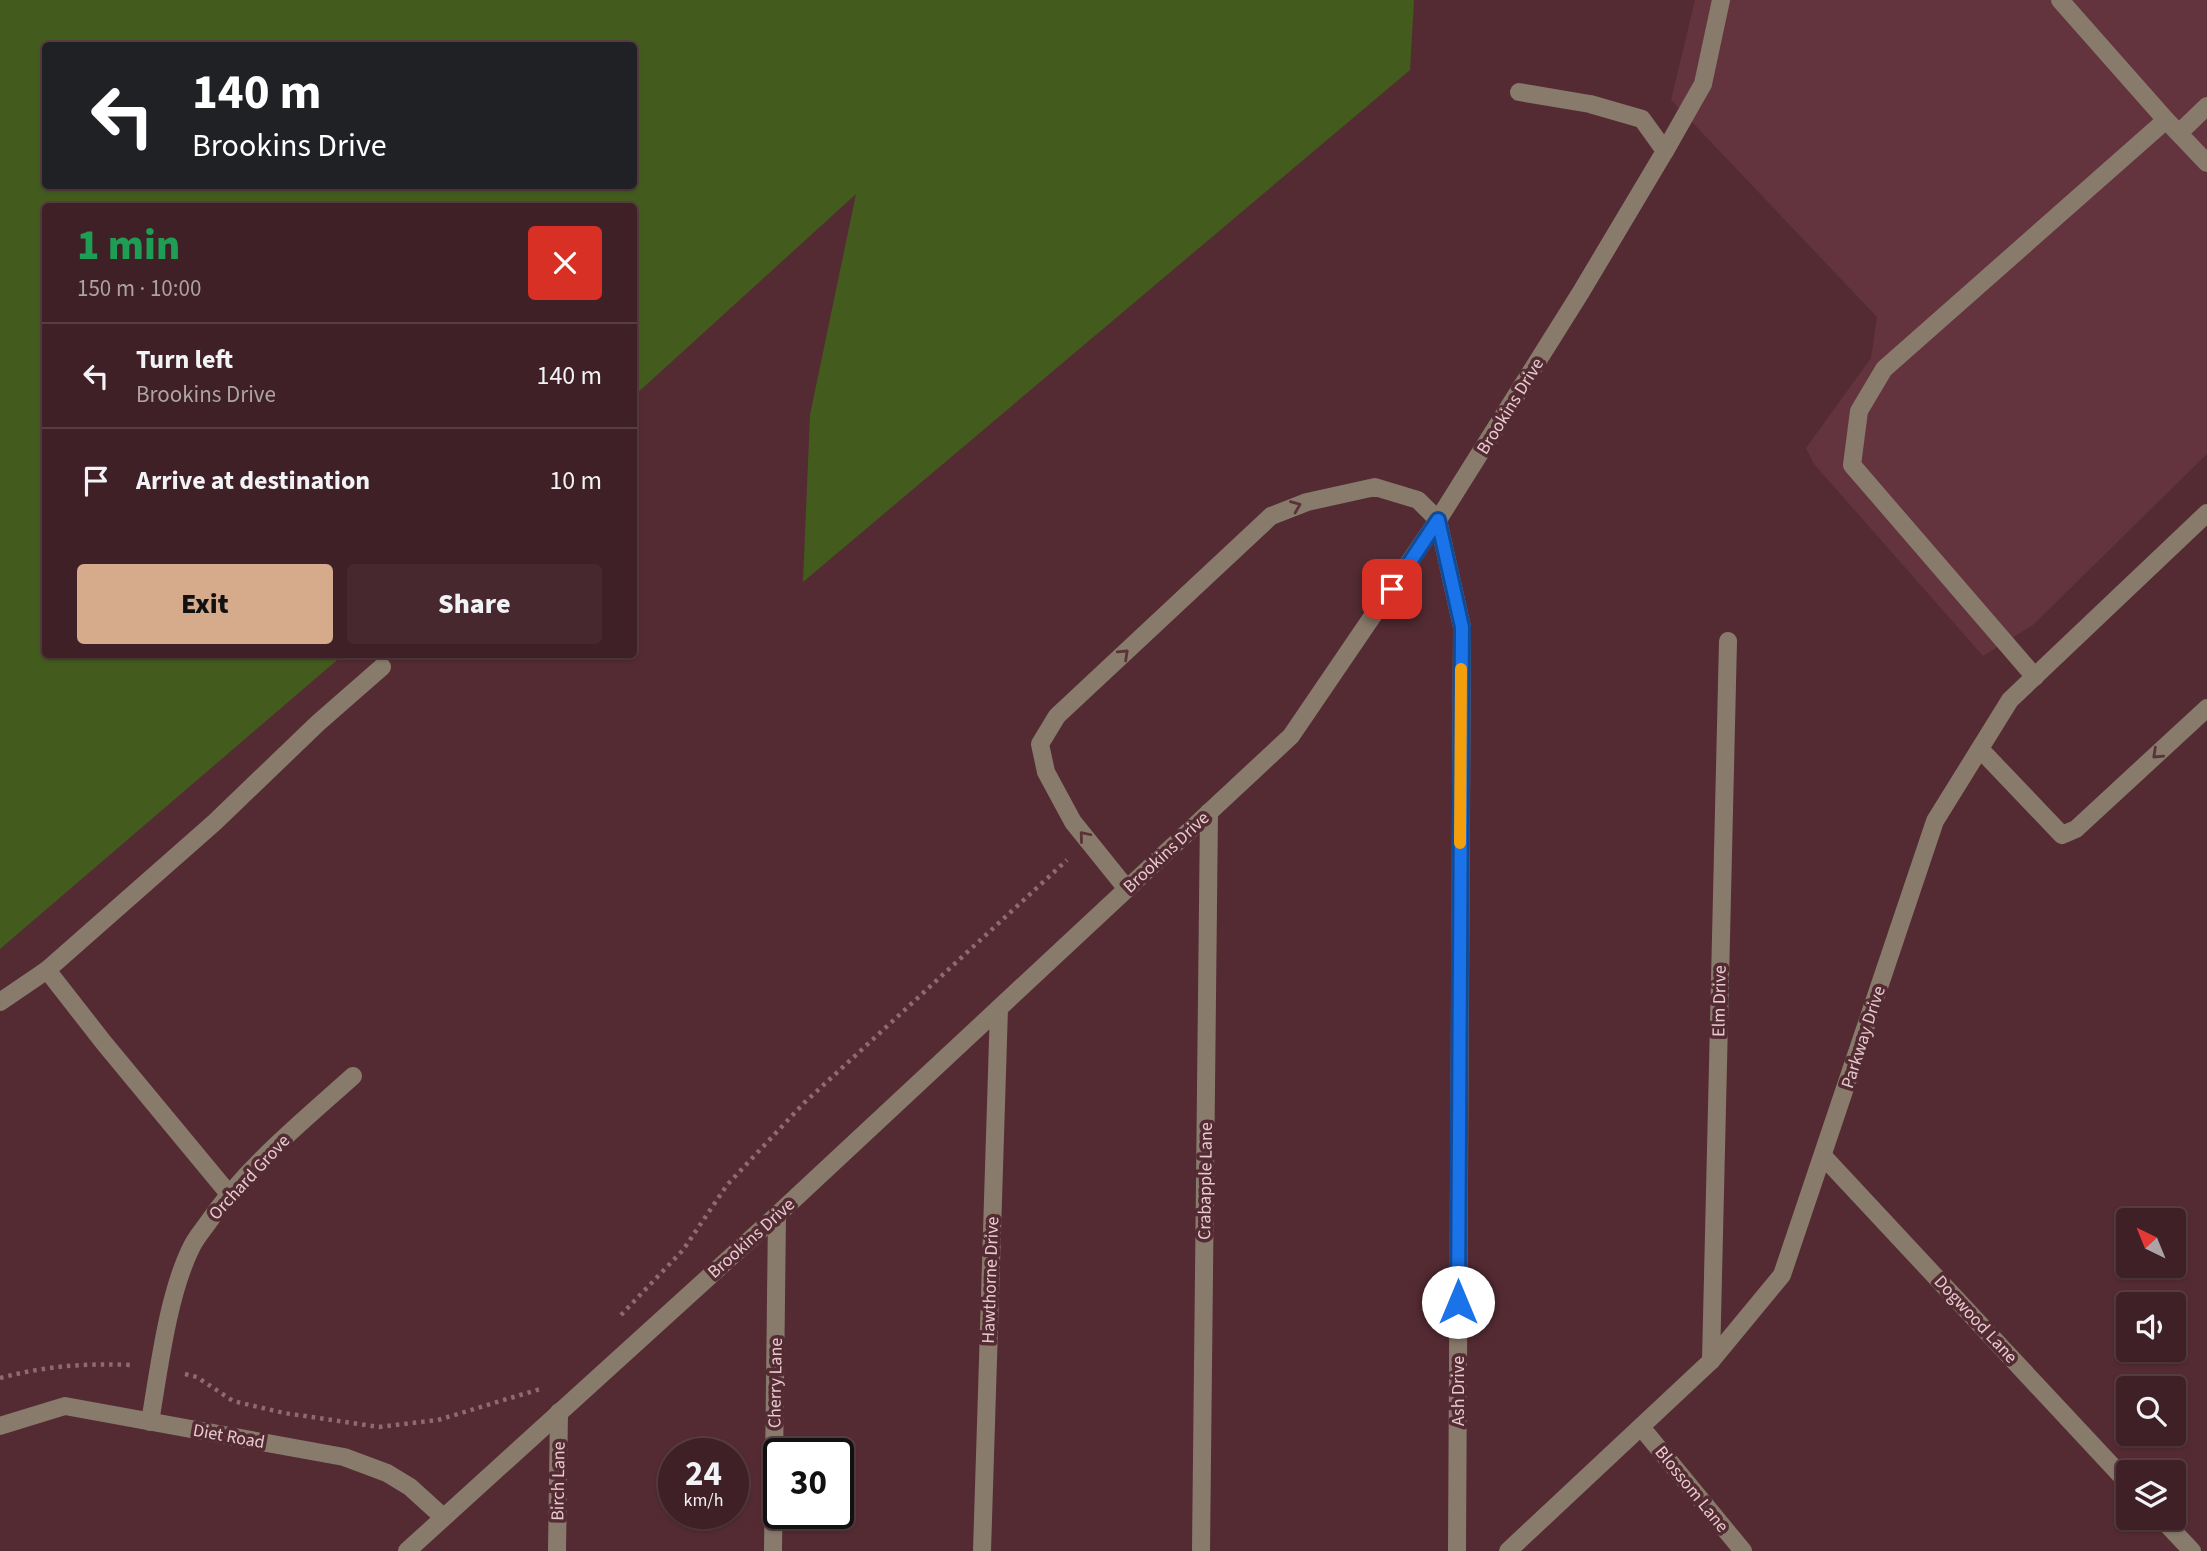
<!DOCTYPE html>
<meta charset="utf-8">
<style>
:root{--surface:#3f2026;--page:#46282e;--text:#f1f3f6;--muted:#ada3a7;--line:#583e43;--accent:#d6ab8b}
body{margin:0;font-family:"Source Sans 3",sans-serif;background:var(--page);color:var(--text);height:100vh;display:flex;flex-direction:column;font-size:26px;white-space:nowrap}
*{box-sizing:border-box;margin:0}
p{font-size:23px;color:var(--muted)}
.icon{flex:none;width:38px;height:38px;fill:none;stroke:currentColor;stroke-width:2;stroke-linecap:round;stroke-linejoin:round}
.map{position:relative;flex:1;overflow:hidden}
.drawer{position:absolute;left:42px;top:203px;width:595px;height:455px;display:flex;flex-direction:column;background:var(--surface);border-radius:7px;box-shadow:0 2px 5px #0004,0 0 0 2px var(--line)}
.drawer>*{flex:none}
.hud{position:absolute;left:42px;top:42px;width:595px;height:147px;border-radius:7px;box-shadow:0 2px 5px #0004,0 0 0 2px var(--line);background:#202124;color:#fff;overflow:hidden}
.needle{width:46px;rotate:317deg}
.buttons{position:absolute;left:2116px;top:1208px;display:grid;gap:14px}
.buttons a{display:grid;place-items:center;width:70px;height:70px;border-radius:7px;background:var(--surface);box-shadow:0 2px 5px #0004,0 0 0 2px var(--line);font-size:35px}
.speed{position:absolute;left:658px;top:1438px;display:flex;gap:14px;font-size:35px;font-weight:700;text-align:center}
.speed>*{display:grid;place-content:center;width:91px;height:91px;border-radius:50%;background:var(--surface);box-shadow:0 2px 5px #0004,0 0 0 2px var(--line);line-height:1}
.speed small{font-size:18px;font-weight:400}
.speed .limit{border:4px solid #111;border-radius:10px;background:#fff;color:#111}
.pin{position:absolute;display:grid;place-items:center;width:60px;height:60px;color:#fff;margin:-30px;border-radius:14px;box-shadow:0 4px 10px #0006}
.me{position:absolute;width:77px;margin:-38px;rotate:0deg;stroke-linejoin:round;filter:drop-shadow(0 0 5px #0008)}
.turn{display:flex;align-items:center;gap:24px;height:147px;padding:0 35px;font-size:32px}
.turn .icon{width:91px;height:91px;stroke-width:2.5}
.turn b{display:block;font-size:49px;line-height:60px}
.round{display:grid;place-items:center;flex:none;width:74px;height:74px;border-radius:7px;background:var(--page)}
.overview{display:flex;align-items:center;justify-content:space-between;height:119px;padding:0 35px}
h1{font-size:42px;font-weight:800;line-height:52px;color:#1e9e55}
.primary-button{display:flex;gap:14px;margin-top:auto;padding:14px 35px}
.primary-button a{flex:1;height:80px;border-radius:7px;background:var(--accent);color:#111;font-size:28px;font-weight:800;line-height:80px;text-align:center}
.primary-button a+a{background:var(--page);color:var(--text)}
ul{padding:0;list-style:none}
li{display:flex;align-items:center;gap:21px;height:105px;padding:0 35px;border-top:2px solid var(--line)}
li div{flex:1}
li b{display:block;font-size:26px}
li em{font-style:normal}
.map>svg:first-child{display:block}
.built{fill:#63343e}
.green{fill:#435c1e;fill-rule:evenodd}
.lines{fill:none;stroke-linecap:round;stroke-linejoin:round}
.path{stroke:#8e6a71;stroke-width:4.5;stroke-dasharray:3.5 5;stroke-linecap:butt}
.minor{stroke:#897b6c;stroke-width:18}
.oneway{stroke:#593339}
.route-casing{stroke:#114b97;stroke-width:18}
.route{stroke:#1a73e8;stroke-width:12}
.slow{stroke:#f59e0b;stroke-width:12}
.labels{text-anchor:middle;stroke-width:7;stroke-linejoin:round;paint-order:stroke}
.street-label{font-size:18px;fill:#e6cbcf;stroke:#542b33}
</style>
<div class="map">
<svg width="2207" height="1551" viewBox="0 0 2207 1551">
<rect width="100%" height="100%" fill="#542b33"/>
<polygon class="built" points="1695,0 2207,0 2207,454 2033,625 1983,656 1814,464 1806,448 1871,358 1877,317 1671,100"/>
<path class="green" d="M 0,0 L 1414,0 L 1410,70 L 803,582 L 810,415 L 856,194 L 634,396 L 634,206 L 46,206 L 46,654 L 343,655 L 0,949 ZM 46,46 L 634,46 L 634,186 L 46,186 Z"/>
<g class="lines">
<g class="path">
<polyline points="621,1315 683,1250 727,1185 804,1103 1067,860"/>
<polyline points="185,1374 197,1377 233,1401 284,1413 379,1427 438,1420 540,1389"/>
<path d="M 0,1378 C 45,1366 85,1363 132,1365"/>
</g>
<g class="minor">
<polyline points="2060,0 2166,120 2207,163"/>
<polyline points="2179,133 2207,106"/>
<polyline points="1665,151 1703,84 1721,0"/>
<polyline points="2035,677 1852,465 1859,411 1884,369 2166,120"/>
<polyline points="1980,749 2062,835 2076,829 2207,708"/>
<polyline points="1127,889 1073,822 1046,772 1040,744 1057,716 1271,516 1307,502 1375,487 1418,500 1438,520 1462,627 1457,1551"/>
<polyline points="47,970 215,822 318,723 382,667"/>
<polyline points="0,1002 47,970 104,1043 229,1194"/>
<polyline points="1823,1156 2128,1483"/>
<polyline points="1711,1361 1728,641"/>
<path d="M 150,1422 C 159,1369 168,1293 192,1246 C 196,1238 202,1231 207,1224 C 246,1167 302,1122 353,1076"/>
<polyline points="0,1426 65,1406 344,1457 387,1473 410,1487 443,1517"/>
<polyline points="1641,1427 1743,1551"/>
<polyline points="2160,1517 2192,1551"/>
<polyline points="407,1551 777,1215 1291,736 1438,520 1581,292 1665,151 1642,119 1590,104 1519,92"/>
<polyline points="557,1551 559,1412"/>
<polyline points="773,1551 777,1215"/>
<polyline points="982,1551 999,1008"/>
<polyline points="1201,1551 1209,812"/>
<polyline points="1508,1551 1711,1361 1782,1275 1935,821 2010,700 2207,513"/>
</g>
</g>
<defs><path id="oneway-chevron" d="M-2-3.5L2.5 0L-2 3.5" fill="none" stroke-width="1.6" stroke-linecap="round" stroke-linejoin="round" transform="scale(1.75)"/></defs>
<g class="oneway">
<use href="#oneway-chevron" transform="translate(1296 506) rotate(-22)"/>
<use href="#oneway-chevron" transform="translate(1124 654) rotate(-43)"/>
<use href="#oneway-chevron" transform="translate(2157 754) rotate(137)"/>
<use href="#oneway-chevron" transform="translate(1084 836) rotate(-130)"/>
</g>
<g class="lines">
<defs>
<polyline id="route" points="1392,589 1438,520 1462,627 1458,1302"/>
</defs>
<use href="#route" class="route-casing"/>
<use href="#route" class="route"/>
<polyline class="slow" points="1460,843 1461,669"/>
</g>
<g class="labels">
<g class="street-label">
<text transform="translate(1510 406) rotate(-58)" y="6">Brookins Drive</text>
<text transform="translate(1166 852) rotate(-43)" y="6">Brookins Drive</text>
<text transform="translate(1719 1001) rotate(-89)" y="6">Elm Drive</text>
<text transform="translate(1863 1037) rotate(-72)" y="6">Parkway Drive</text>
<text transform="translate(249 1177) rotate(-47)" y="6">Orchard Grove</text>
<text transform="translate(1205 1181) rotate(-89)" y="6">Crabapple Lane</text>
<text transform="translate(751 1238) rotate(-42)" y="6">Brookins Drive</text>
<text transform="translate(990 1280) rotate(-88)" y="6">Hawthorne Drive</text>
<text transform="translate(1976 1319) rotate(47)" y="6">Dogwood Lane</text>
<text transform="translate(775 1383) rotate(-89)" y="6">Cherry Lane</text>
<text transform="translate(1458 1391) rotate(-90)" y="6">Ash Drive</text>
<text transform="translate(229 1436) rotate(10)" y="6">Diet Road</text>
<text transform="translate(558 1481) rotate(-89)" y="6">Birch Lane</text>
<text transform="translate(1692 1489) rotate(51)" y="6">Blossom Lane</text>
</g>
</g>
</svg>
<div class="buttons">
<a><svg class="needle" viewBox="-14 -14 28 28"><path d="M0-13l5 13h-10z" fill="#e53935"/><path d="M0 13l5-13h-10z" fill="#ada3a7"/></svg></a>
<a><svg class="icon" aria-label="sound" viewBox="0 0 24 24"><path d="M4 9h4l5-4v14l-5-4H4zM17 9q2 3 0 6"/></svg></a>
<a><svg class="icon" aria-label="search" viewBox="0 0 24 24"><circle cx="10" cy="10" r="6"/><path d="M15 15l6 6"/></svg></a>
<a><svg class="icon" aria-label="layers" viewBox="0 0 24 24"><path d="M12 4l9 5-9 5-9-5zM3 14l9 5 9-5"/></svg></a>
</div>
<div class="speed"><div>24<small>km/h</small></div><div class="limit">30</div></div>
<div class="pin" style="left:1392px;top:589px;background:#d93025"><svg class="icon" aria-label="arrive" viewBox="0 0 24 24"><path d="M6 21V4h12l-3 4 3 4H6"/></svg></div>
<svg class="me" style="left:1458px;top:1302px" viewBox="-20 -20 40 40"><circle r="19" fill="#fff"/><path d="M0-13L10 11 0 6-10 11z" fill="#1a73e8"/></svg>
<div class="hud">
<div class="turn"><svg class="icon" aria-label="left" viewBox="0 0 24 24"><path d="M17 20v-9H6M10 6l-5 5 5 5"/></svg><div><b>140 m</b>Brookins Drive</div></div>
</div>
<section class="drawer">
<div class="overview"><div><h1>1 min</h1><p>150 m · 10:00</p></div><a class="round" style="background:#d93025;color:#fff"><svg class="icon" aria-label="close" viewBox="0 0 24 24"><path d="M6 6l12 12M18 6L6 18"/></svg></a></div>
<ul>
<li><svg class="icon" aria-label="left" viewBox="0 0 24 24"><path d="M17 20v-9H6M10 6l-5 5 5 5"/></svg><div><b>Turn left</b><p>Brookins Drive</p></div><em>140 m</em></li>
<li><svg class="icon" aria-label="arrive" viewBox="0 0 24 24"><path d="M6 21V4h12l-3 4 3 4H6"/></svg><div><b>Arrive at destination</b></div><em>10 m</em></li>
</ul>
<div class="primary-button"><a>Exit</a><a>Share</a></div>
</section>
</div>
